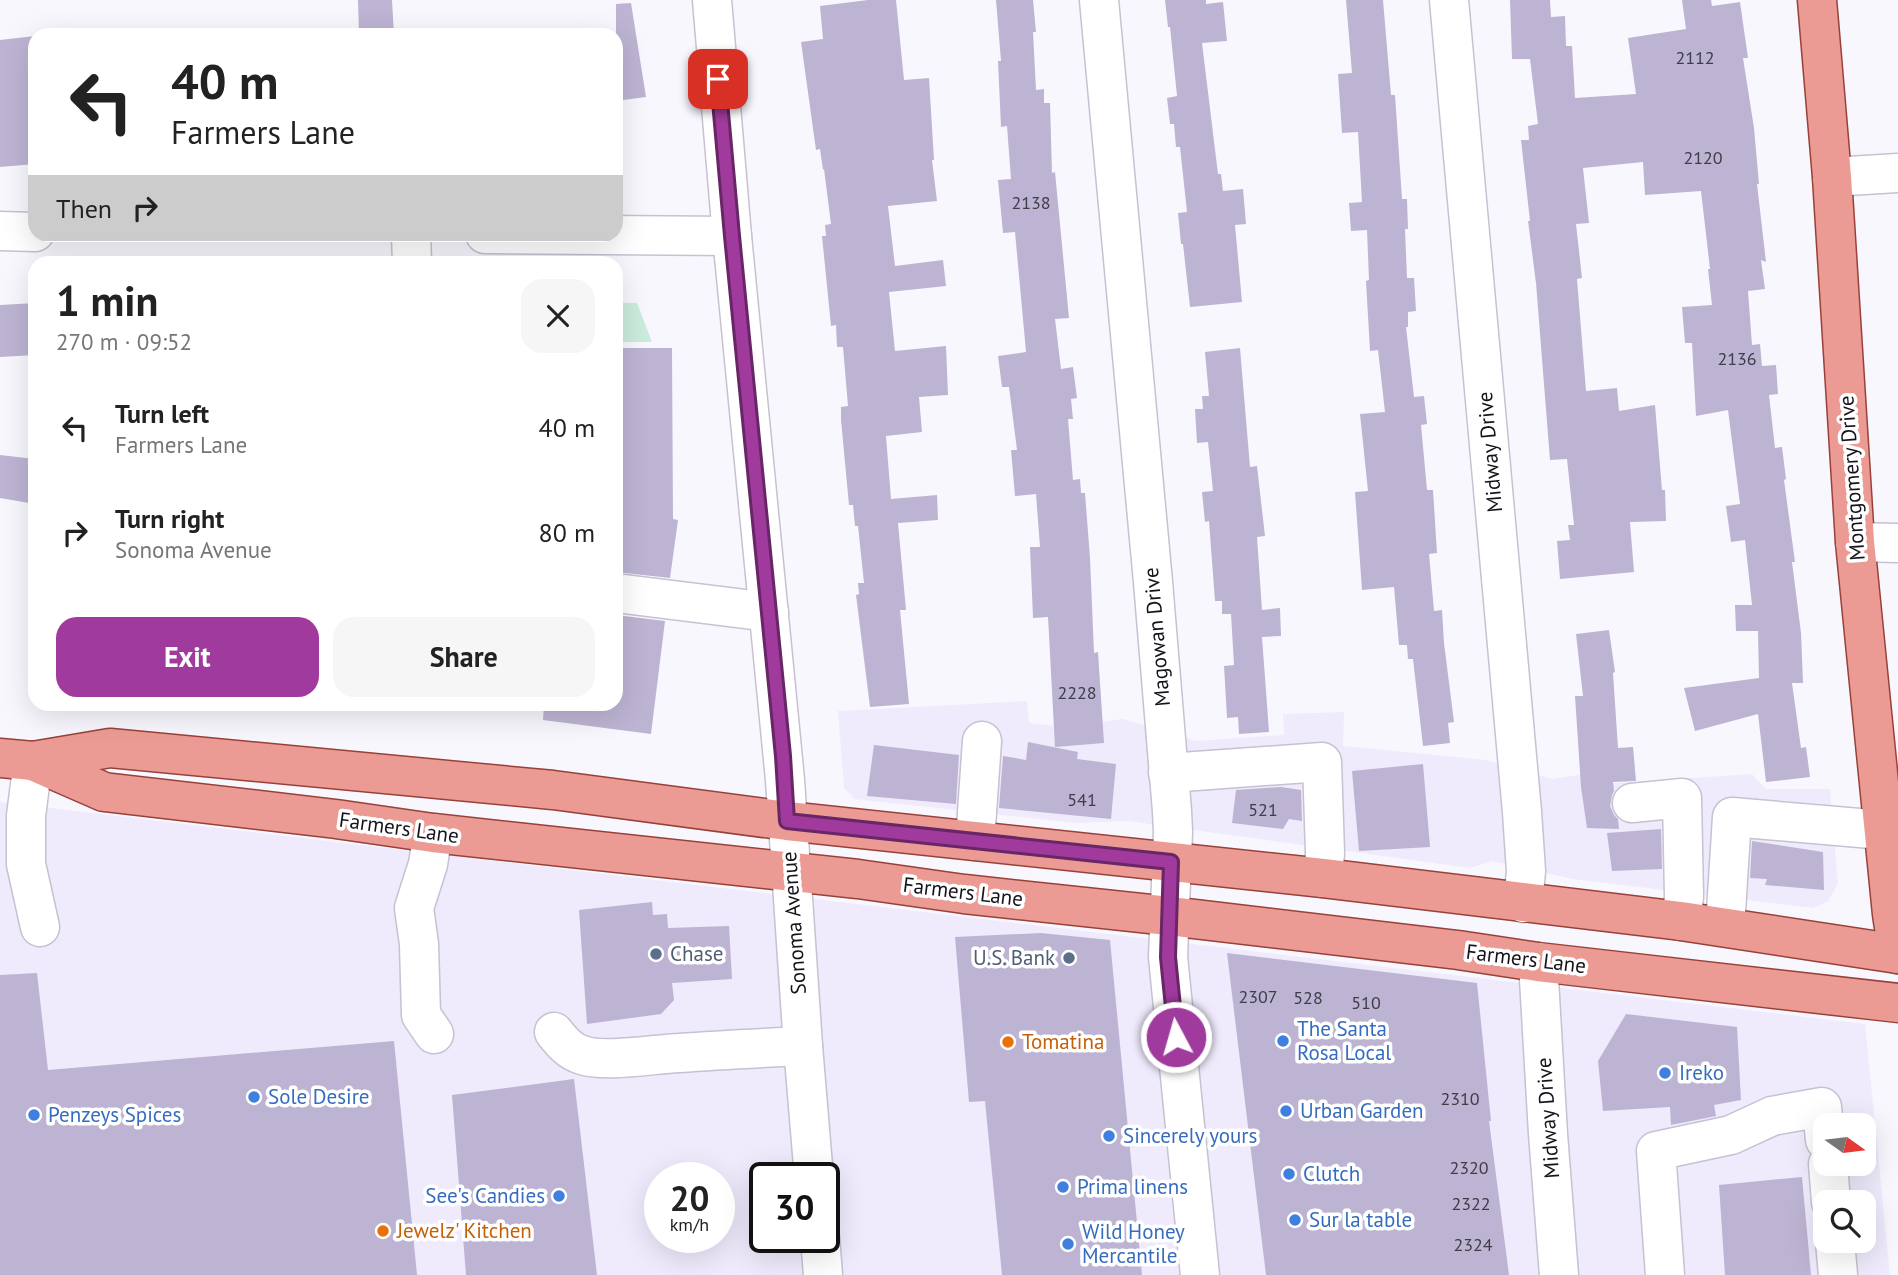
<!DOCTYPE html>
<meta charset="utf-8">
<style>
:root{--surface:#fff;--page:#f6f6f6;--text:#222;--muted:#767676;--accent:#a03a9d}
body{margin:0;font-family:"PT Sans",sans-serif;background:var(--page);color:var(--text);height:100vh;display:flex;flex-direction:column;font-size:26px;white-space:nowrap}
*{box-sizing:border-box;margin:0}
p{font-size:23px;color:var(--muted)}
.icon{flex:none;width:38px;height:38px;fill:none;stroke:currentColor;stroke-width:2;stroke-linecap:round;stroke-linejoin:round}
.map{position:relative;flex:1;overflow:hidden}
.sheet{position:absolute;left:28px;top:256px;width:595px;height:455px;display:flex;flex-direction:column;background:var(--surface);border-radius:21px;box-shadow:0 7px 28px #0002}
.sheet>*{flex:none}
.hud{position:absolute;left:28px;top:28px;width:595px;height:214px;border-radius:21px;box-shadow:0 7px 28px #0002;background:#fff;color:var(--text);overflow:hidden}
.needle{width:46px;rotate:104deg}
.fabs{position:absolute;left:1813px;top:1113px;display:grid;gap:14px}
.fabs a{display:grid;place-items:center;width:63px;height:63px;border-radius:14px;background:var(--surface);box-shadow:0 7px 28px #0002;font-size:35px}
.speed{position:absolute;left:644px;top:1162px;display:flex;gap:14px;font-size:35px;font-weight:700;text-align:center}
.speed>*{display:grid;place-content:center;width:91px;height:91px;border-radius:50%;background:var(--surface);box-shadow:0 7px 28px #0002;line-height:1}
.speed small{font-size:18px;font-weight:400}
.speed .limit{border:4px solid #111;border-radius:10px;background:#fff;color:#111}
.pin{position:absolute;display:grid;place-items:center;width:60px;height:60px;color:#fff;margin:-30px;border-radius:14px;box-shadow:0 4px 10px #0006}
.me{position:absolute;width:77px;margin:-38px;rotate:354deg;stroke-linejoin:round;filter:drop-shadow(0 0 5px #0008)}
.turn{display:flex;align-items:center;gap:24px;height:147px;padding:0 28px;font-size:32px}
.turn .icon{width:91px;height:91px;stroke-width:2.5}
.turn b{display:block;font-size:49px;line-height:60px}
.then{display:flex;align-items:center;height:66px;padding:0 28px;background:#0003;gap:14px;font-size:26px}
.round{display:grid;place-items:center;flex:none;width:74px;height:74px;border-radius:21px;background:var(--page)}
.head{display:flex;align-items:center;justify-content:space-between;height:119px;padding:0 28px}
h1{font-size:42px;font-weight:600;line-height:52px}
.action{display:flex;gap:14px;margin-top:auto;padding:14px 28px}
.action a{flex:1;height:80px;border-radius:21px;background:var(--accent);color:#fff;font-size:28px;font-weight:600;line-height:80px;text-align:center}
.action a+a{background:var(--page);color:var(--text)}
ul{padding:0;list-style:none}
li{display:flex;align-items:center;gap:21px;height:105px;padding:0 28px}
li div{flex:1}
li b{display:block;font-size:26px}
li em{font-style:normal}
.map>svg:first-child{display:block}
.built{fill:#efeafc;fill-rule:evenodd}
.grass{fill:#cbecdc}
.building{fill:#bdb4d3}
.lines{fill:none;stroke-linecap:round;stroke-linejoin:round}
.minor-casing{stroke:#c6c2d1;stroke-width:41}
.major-casing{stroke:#98413a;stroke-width:41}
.minor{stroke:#fff;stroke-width:38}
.major{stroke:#eb9b93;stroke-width:38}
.route-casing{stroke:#682666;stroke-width:18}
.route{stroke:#a03a9d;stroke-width:12}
.service-dot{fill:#5c6f8a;stroke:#fff;stroke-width:2.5}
.shop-dot{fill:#3f7fe0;stroke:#fff;stroke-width:2.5}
.food-dot{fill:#e8710a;stroke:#fff;stroke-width:2.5}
.labels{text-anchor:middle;stroke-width:7;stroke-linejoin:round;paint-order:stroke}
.number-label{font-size:18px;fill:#403c48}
.street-label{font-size:21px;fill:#16141a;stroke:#fff}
.service-label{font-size:21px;fill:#4e5e75;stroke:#fff;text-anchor:start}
.shop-label{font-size:21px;fill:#366cbe;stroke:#fff;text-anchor:start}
.food-label{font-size:21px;fill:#c56008;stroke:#fff;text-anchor:start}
</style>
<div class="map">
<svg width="1898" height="1275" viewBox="0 0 1898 1275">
<rect width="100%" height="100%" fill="#f9f7fe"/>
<g class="built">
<polygon points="1027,701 1029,723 1064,727 1123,719 1196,741 1284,735 1283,714 1344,712 1343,746 1486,760 1552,779 1599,772 1601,784 1752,774 1766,789 1830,789 1838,884 1827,902 1813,908 1573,879 1492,861 1470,868 1128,821 1077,823 854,799 844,788 838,711"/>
<path d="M 0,802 L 1865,1024 L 1890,1275 L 0,1275 ZM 1825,1125 L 1864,1125 L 1864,1164 L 1825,1164 ZM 660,1178 L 719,1178 L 719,1237 L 660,1237 ZM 765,1178 L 824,1178 L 824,1237 L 765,1237 ZM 1825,1202 L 1864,1202 L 1864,1241 L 1825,1241 Z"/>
</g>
<polygon class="grass" points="616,303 637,303 652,342 616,342"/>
<g class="building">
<polygon points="358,0 392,0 394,35 359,35"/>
<polygon points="868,0 896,0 904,80 929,78 934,160 932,160 937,201 888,206 895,266 943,260 946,286 889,292 895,351 946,346 948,395 919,397 922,432 886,436 891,499 937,495 938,520 898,523 906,610 900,610 909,704 870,707 856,595 859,594 858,583 864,583 858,526 855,526 853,505 849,505 841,420 841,407 848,406 843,347 837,347 836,325 831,326 822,236 826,236 825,225 831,224 824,169 823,170 820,149 816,150 801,42 823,39 820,6"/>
<polygon points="996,0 1033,0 1036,32 1033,32 1036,90 1044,89 1044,103 1050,103 1052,173 1055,172 1069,318 1055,319 1061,369 1073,367 1077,398 1071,399 1073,419 1068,419 1073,480 1080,479 1081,493 1085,493 1090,558 1094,653 1098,652 1104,743 1055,747 1048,617 1033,618 1030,547 1040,547 1036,494 1015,496 1011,450 1017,450 1009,387 1002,387 998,356 1026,352 1015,232 1003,233 998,180 1011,179 1007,126 1001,127 998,61 1001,61"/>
<polygon points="1165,0 1206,0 1206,4 1223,2 1227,41 1202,43 1218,174 1221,174 1223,191 1243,189 1246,224 1235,225 1242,302 1190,307 1183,244 1181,244 1178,213 1187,212 1180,147 1176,147 1174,124 1170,124 1167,98 1177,96 1170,27 1168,27"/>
<polygon points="1346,0 1383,0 1391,95 1395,95 1402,199 1407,199 1408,229 1405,229 1407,278 1414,278 1416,311 1408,312 1408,327 1406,327 1414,397 1424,396 1427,424 1421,425 1427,490 1433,490 1437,553 1429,554 1434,611 1442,610 1444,643 1454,722 1448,723 1450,743 1423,746 1413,659 1408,659 1407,645 1399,645 1394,587 1362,590 1355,492 1368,491 1360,414 1385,412 1378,350 1370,351 1366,281 1369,280 1367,230 1351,231 1349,203 1362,202 1358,132 1342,133 1338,74 1352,73"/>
<polygon points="1510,0 1550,0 1551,17 1565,16 1566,46 1572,46 1575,98 1636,94 1628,38 1686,29 1682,0 1711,0 1712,6 1740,2 1748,58 1743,58 1754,128 1759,184 1757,184 1766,262 1761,260 1765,289 1748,291 1752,345 1760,344 1762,366 1776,365 1778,394 1769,395 1775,448 1782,447 1786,479 1784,480 1795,562 1792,562 1801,633 1803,683 1792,683 1801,748 1806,747 1810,777 1766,782 1758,714 1695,731 1684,688 1759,678 1758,631 1736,631 1735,605 1752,605 1745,540 1731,542 1726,506 1740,504 1728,410 1696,416 1692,343 1685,343 1682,307 1712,305 1708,269 1710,269 1701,191 1645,195 1643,162 1583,168 1589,223 1576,224 1582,278 1577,279 1586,391 1617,388 1619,411 1655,405 1662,490 1665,490 1666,521 1630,522 1634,572 1560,579 1557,541 1570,540 1568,525 1574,525 1567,459 1550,460 1536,283 1528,221 1530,221 1521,140 1529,140 1528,126 1538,124 1530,59 1512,59"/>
<polygon points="631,3 646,97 616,101 616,4"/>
<polygon points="35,36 35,164 0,167 0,40"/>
<polygon points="35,303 35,355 0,357 0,305"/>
<polygon points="616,348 672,348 673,519 678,520 670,578 616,572"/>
<polygon points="1240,348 1250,467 1257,466 1265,536 1257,537 1262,610 1280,608 1281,636 1262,637 1269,732 1239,734 1238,717 1227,718 1224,666 1234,665 1231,614 1222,614 1222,601 1215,601 1209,521 1205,522 1202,492 1213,491 1208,442 1197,443 1195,409 1203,409 1202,396 1209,396 1205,352"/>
<polygon points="0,455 35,459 35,504 0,498"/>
<polygon points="616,615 665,621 651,734 543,720 544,704 616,704"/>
<polygon points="1609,630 1615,672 1613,673 1618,748 1633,747 1636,781 1613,782 1614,791 1612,795 1610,806 1614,815 1618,819 1619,829 1587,828 1581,787 1575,696 1583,696 1576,634"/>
<polygon points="1028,742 1078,752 1077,759 1116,764 1111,819 999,808 1003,756 1026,760"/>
<polygon points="874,745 959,755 956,804 867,796"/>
<polygon points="1423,764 1430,847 1359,851 1352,771"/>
<polygon points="1281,787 1301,790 1302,821 1289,819 1283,829 1232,823 1236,790"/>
<polygon points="1661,829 1662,869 1612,871 1607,833"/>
<polygon points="1752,841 1823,852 1824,890 1765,885 1767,879 1750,878"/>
<polygon points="652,902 653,915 667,914 668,928 729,926 732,979 672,983 674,1000 661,1014 587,1024 579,910"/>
<polygon points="1041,933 1110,940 1142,1275 1002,1275 985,1101 969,1102 955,937"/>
<polygon points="1227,953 1477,983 1491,1121 1489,1121 1509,1275 1266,1275"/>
<polygon points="37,973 48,1070 394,1041 417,1275 0,1275 0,975"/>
<polygon points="1626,1014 1737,1027 1741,1100 1714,1105 1716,1116 1671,1125 1670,1107 1603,1111 1598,1061"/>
<polygon points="574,1079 597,1275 466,1275 452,1095"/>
<polygon points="1802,1177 1811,1275 1725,1275 1719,1185"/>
</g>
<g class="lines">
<defs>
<g id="minor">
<polyline points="712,0 732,236 785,780 803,1046 814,1178"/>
<polyline points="1099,0 1153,582 1172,811 1173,832 1168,957 1200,1275"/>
<polyline points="1449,0 1522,812 1526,871 1523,903"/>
<polyline points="1832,177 1898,173"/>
<polyline points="0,231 35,232"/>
<polyline points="411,234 412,262"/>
<polyline points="485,234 732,236"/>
<polyline points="1855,542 1898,543"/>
<polyline points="616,593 769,612"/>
<polyline points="33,761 26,816 26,864 40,927"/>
<polyline points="1168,773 1322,762 1325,853 1323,878"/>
<polyline points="1632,803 1682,798 1684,897 1681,921"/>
<polyline points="433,833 428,864 414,908 419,944 421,1015 434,1034"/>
<polyline points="975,841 982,741"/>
<polyline points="1725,927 1732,817 1883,830"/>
<polyline points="1538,962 1548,1134 1559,1275"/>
<path d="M 554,1032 C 562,1042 569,1051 582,1055 C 605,1063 653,1054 679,1053 C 720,1050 761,1048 803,1046"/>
<polyline points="1828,1164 1831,1202"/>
<polyline points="820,1237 823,1275"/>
<polyline points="1835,1241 1838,1275"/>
<polyline points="1665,1275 1656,1151 1731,1135 1772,1116 1822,1107 1825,1140"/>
</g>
<g id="major">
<polyline points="1817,0 1832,177 1855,542 1892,914 1898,954"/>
<polyline points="0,758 33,761 110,748 553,790 787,821 1323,878 1681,921 1898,954"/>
<polyline points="33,761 104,792 336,819 433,833 858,879 964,894 1169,916 1458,950 1538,962 1898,1003"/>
</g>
</defs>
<use href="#minor" class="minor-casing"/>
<use href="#major" class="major-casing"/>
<use href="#minor" class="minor"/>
<use href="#major" class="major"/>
</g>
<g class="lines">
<defs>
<polyline id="route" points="718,79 732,236 783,756 787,821 1171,862 1168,957 1176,1037"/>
</defs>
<use href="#route" class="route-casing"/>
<use href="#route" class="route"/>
</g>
<g class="service-dot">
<circle cx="656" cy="954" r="7"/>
<circle cx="1069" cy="958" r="7"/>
</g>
<g class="shop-dot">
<circle cx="1283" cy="1041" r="7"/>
<circle cx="1665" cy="1073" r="7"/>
<circle cx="254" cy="1097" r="7"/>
<circle cx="1286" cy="1111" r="7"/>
<circle cx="34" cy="1115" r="7"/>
<circle cx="1109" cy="1136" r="7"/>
<circle cx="1289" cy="1174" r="7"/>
<circle cx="1063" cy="1187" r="7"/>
<circle cx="559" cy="1196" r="7"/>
<circle cx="1295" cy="1220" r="7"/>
<circle cx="1068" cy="1244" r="7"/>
</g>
<g class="food-dot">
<circle cx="1008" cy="1042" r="7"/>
<circle cx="383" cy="1231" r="7"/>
</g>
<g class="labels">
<g class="number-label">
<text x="1695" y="64">2112</text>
<text x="1703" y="164">2120</text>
<text x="1031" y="209">2138</text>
<text x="1737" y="365">2136</text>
<text x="1077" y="699">2228</text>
<text x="1082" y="806">541</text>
<text x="1263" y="816">521</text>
<text x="1258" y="1003">2307</text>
<text x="1308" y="1004">528</text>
<text x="1366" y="1009">510</text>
<text x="1460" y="1105">2310</text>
<text x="1469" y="1174">2320</text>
<text x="1471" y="1210">2322</text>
<text x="1473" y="1251">2324</text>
</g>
<g class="street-label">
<text transform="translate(1490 452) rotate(-95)" y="7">Midway Drive</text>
<text transform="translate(1852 478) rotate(-94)" y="7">Montgomery Drive</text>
<text transform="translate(1157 637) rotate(-95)" y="7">Magowan Drive</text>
<text transform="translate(399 828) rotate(8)" y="7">Farmers Lane</text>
<text transform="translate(963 892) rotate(7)" y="7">Farmers Lane</text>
<text transform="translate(794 923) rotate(-94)" y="7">Sonoma Avenue</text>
<text transform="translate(1526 959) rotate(7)" y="7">Farmers Lane</text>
<text transform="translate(1548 1118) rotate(-94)" y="7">Midway Drive</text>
</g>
<g class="service-label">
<text x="670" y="961">Chase</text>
<text x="1055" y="965" text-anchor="end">U.S. Bank</text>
</g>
<g class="shop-label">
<text x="1297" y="1036">The Santa<tspan x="1297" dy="24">Rosa Local</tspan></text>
<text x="1679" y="1080">Ireko</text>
<text x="268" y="1104">Sole Desire</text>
<text x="1300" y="1118">Urban Garden</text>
<text x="48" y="1122">Penzeys Spices</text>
<text x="1123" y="1143">Sincerely yours</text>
<text x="1303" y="1181">Clutch</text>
<text x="1077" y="1194">Prima linens</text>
<text x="545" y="1203" text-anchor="end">See's Candies</text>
<text x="1309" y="1227">Sur la table</text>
<text x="1082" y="1239">Wild Honey<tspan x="1082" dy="24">Mercantile</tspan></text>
</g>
<g class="food-label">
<text x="1022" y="1049">Tomatina</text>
<text x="397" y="1238">Jewelz' Kitchen</text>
</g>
</g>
</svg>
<div class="fabs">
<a><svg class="needle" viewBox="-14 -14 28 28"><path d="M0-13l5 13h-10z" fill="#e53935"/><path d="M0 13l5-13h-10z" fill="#767676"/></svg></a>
<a><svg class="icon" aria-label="search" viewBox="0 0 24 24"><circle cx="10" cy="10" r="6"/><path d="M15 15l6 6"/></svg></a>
</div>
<div class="speed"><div>20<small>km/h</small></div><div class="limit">30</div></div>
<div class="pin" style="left:718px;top:79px;background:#d93025"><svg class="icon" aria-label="arrive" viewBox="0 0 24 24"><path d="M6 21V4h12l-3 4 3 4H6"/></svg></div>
<svg class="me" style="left:1176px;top:1037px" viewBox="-20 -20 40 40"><circle r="17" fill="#a03a9d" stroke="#fff" stroke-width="3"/><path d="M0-11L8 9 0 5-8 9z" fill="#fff"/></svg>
<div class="hud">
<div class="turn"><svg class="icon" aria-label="left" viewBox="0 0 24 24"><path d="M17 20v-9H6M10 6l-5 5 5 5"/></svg><div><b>40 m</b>Farmers Lane</div></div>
<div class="then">Then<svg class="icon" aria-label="right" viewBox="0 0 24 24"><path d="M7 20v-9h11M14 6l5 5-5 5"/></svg></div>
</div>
<section class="sheet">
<div class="head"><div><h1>1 min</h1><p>270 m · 09:52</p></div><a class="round"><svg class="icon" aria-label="close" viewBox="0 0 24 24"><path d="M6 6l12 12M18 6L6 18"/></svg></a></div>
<ul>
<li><svg class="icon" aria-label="left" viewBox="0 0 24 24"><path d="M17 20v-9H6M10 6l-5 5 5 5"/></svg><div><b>Turn left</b><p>Farmers Lane</p></div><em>40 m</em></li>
<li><svg class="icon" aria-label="right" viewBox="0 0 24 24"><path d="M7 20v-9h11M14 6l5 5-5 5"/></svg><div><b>Turn right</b><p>Sonoma Avenue</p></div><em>80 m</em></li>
</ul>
<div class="action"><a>Exit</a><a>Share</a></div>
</section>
</div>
